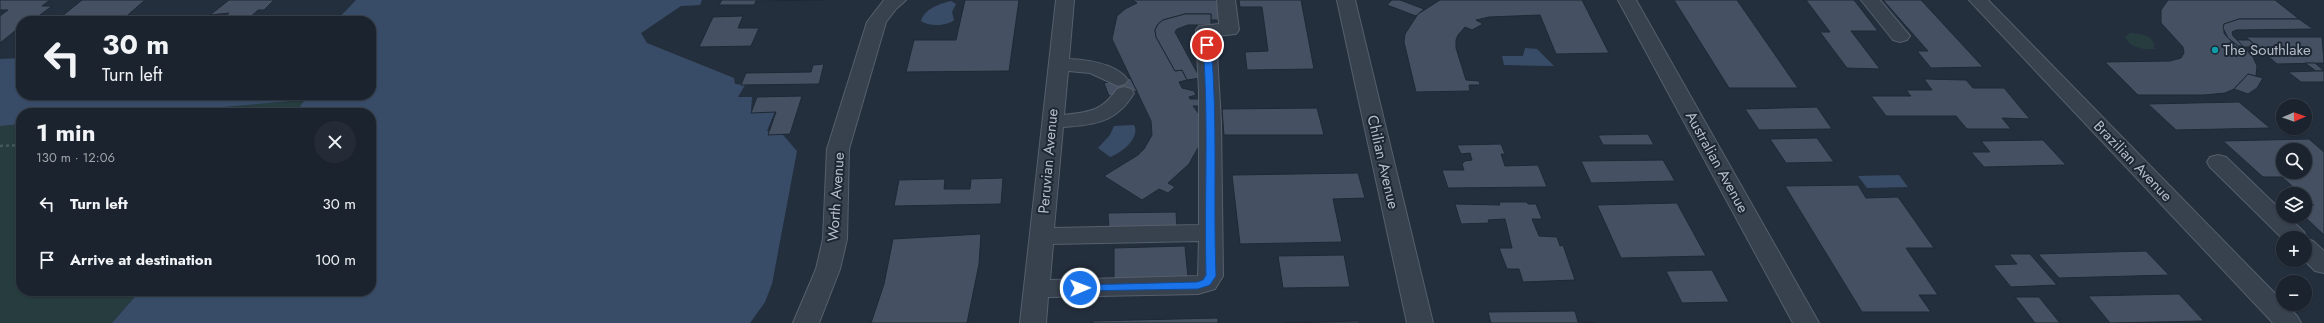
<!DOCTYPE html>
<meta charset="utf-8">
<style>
:root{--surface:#1b232e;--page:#242b36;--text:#f1f3f6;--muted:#a0a4aa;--line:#39404a}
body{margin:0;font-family:Jost,sans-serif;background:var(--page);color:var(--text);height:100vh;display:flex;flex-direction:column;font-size:15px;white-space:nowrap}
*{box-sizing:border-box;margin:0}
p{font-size:13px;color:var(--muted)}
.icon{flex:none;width:22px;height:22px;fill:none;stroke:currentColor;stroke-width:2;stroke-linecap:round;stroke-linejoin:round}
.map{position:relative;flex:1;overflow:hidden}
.drawer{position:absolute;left:16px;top:108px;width:360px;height:188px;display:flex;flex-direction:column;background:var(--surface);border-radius:16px;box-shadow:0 1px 3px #0004,0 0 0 1px var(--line)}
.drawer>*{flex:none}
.hud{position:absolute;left:16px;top:16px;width:360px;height:84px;border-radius:16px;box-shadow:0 1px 3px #0004,0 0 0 1px var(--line);background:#1b232e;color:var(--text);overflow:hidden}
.needle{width:26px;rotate:88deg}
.fabs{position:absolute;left:2276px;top:99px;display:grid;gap:8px}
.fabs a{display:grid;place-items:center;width:36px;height:36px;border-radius:50%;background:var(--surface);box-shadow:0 1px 3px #0004,0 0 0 1px var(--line);font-size:20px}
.pin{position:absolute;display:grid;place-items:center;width:34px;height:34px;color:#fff;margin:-17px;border:2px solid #fff;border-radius:50%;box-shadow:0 1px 4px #0007}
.me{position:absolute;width:44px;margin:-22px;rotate:89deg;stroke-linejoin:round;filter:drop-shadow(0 0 3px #0008)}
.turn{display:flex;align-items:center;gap:14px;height:84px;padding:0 20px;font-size:18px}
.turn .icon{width:52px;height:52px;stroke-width:2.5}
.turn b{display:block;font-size:28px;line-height:34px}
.round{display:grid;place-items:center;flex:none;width:42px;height:42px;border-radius:21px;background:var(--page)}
.overview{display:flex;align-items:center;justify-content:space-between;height:68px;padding:0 20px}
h1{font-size:24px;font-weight:700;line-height:30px}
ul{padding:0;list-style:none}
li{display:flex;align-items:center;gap:12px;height:56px;padding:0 20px}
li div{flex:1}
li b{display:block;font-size:15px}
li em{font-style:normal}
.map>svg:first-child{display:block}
.green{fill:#263c3f}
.water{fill:#394c67}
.building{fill:#455162;stroke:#1f2835;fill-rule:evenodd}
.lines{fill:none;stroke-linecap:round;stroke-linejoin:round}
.minor-casing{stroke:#565f6c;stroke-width:2}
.path{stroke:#44595c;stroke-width:2.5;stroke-dasharray:3 3;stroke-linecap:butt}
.minor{fill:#38414e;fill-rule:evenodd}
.route{fill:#1a73e8;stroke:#114b97}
.culture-dot{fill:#0f9aa8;stroke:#1d2633;stroke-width:1.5}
.labels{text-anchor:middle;stroke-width:4;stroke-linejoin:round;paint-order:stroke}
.poi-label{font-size:15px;fill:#b4bcc9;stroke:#1d2633;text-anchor:start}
.street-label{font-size:15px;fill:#b4bcc9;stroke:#1d2633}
</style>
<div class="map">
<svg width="2324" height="323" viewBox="0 0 2324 323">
<rect width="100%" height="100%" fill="#242f3e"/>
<g class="green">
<path d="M 2130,33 L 2141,34 L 2155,39 L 2150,38 L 2155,44 L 2153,47 L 2157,49 C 2146,50 2130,49 2125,37 Z"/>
<polygon points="306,100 295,113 151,113"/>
<polygon points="21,124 21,291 140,291 112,323 0,323 0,126"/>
</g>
<g class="water">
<polygon points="356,0 702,0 700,5 681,6 641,33 647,43 734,78 735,84 745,85 738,97 752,97 751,110 775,111 767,131 783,135 797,151 772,284 765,302 750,323 112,323 140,291 371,291 371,113 295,113 305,100 151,113 21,113 21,124 0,126 0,59 21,58 21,95 371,95 371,21 336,21"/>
<path d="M 951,1 L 956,4 L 952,12 L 954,20 C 947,26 929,27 921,21 C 925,8 940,4 951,1 Z"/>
<polygon points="1525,48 1537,49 1554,66 1504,65 1502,56 1523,56"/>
<path d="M 1134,125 C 1141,138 1120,154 1110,157 L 1098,148 L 1110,135 L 1114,126 Z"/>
<polygon points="1899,175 1908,187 1867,188 1858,176"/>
</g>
<g class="building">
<polygon points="0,0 50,0 42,6 52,6 32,21 21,21 21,26 0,43 0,16 8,10 0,10"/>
<polygon points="82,0 145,0 121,21 56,21"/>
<polygon points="229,0 274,0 264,10 258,10 246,21 221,21 229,13 210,15"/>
<polygon points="722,0 822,0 756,1 754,5 719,5"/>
<polygon points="965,0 1019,0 1009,71 906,72 914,40 956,40"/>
<polygon points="1132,0 1218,0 1221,20 1211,20 1211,14 1185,14 1163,20 1158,24 1155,30 1156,37 1175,71 1182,70 1187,80 1179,82 1182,88 1194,91 1196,95 1189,97 1190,99 1202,99 1203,106 1193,106 1199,114 1202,134 1199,146 1189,164 1168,183 1175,187 1168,193 1159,189 1142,200 1104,176 1138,155 1144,149 1152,135 1151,121 1112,39 1117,16 1125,9 1137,3"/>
<polygon points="1239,0 1301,0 1314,69 1247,70 1245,52 1268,51 1262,7 1240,7"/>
<polygon points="1392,0 1400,0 1424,9 1416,16 1387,5"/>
<polygon points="1440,0 1582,0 1609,53 1556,54 1540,15 1489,17 1476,20 1483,24 1472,30 1465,27 1458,35 1456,40 1456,48 1466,80 1479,81 1480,85 1469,85 1470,91 1416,92 1404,42 1405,34 1418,14"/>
<polygon points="1674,0 1737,0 1798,88 1729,88"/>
<polygon points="1806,0 1854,0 1878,31 1851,31 1880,69 1847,68 1820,32 1830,32"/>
<polygon points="1883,0 1921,0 1983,67 1931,68 1917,51 1928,51"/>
<polygon points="2168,0 2275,0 2299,19 2239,19 2224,24 2224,33 2228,38 2238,46 2244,47 2253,57 2257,66 2256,76 2248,74 2234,89 2225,93 2204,95 2138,95 2105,62 2170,61 2181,58 2184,53 2183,47 2161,23 2161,10"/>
<polygon points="1185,14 1211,14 1211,25 1188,25 1177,29 1175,32 1200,78 1187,80 1182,70 1175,71 1156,37 1155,30 1158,24 1163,20"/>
<polygon points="277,16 304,16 300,21 273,21"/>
<polygon points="743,16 738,28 759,28 751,46 699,47 713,17"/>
<polygon points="2239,19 2299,19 2313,29 2236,30 2232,32 2233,36 2243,46 2238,46 2228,38 2223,28 2224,24"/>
<polygon points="2246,37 2322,37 2324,63 2277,64"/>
<polygon points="2237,40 2249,40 2258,47 2244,47"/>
<polygon points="2305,63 2315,63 2324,71 2316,71"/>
<polygon points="824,64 819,84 741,85 746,73 811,72 813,65"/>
<polygon points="2316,71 2324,71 2324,82 2301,82 2288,72"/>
<polygon points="2248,74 2263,78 2257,88 2248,94 2234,89"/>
<polygon points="1130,78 1137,91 1109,96 1104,83"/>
<polygon points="1924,79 1966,80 1973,88 2004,88 2030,119 2002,118 2011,129 1967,129 1956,116 1886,116 1871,96 1911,96 1906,90 1932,90"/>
<polygon points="802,96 790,134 768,135 776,112 751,113 757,97"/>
<polygon points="2239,102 2270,128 2176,130 2148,104"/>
<polygon points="1817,107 1832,129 1759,130 1745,109"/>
<polygon points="1317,108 1324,135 1224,135 1222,109"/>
<polygon points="1648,134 1654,145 1603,145 1598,135"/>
<polygon points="1817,138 1834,162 1786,163 1770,139"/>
<path d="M 2309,139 L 2324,152 L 2324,235 L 2304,216 L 2305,205 L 2314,205 L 2305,197 L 2305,194 L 2301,194 L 2282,177 L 2263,177 L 2223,141 ZM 2283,150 L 2305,150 L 2305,172 L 2283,172 Z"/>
<polygon points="2043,140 2066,165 1984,167 1971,152 1990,152 1981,141"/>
<polygon points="1501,144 1505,154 1501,154 1505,166 1538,165 1547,187 1448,188 1442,170 1464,170 1462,164 1465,161 1472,160 1470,153 1461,154 1457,145"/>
<polygon points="1663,160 1675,181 1591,183 1581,161"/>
<polygon points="1358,173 1365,198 1333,199 1342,242 1240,244 1232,175"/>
<polygon points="1003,178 1001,204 894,206 899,180 945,179 944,189 970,189 971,179"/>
<polygon points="1858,185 1866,198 1898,197 1934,248 1906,248 1938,295 1919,295 1931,312 1862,312 1785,186"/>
<polygon points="1499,202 1527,202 1528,204 1536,204 1542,219 1532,219 1539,236 1557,237 1560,246 1563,245 1575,280 1523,282 1519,269 1507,269 1499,248 1512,248 1505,219 1488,220 1489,223 1461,224 1455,204 1500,205"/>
<polygon points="1677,203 1706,256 1621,258 1597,205"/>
<polygon points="1176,212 1177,228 1109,230 1108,213"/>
<polygon points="981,234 979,264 967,323 871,323 884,284 893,239"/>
<polygon points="1185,246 1188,278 1114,279 1114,248"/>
<polygon points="2146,251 2169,275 2059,278 2038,254"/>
<polygon points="2009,254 2030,254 2057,285 2011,287 1993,265 2017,264"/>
<polygon points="1344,255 1350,287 1283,288 1278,256"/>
<polygon points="1712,270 1729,302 1682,303 1666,271"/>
<polygon points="2179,294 2204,321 2110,323 2088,296"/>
<polygon points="2015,297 2039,297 2060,323 2035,323"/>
<polygon points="1575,311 1578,322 1596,323 1491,323 1488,312"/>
<polygon points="1218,318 1218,323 1093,323 1093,321"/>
<polygon points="1359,321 1359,323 1285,323"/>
</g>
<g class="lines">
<defs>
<g id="minor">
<polygon points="884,0 906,0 896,9 886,22 849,149 847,239 840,269 819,323 793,323 816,269 823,239 827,149 867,22"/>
<path d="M 1056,0 L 1074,0 L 1069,59 C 1088,60 1116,63 1128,80 L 1125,84 L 1118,86 L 1090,73 L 1068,71 L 1064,115 C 1090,112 1102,111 1117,89 L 1124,87 L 1131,89 L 1134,93 C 1117,122 1095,125 1063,127 L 1054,228 L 1199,225 L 1199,92 L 1196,30 L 1199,26 L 1219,24 L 1217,0 L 1235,0 L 1239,30 L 1236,34 L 1216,36 L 1221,122 L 1223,276 L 1215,289 L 1198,294 L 1048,297 L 1046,323 L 1020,323 ZM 1199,241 L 1198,276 L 1050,280 L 1053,244 Z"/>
<polygon points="1337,0 1355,0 1433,323 1407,323"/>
<polygon points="1618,0 1636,0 1819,323 1793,323"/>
<polygon points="1861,0 1880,0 1910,36 1907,40 1900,42 1893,40"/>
<polygon points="1969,0 1988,0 2297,316 2301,323 2273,323"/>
<polygon points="2218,155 2226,157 2283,212 2283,216 2287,216 2304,232 2307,239 2313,241 2324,251 2324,273 2315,271 2304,260 2305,238 2283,239 2210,167 2207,162 2210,157"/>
</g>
</defs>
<use href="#minor" class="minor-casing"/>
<polyline class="path" points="0,146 21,145"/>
<use href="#minor" class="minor"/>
</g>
<path class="route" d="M 1207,43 L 1211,45 C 1218,122 1213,199 1216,276 L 1210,285 L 1198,289 L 1076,291 L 1075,288 L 1080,285 L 1197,282 L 1203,280 L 1206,275 C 1204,199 1209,122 1203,45 Z"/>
<circle class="culture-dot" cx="2215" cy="50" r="4"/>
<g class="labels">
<g class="poi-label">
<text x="2223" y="55">The Southlake</text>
</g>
<g class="street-label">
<text transform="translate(1048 161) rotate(-85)" y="5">Peruvian Avenue</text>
<text transform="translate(2133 161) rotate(46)" y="5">Brazilian Avenue</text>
<text transform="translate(1383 162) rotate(77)" y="5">Chilian Avenue</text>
<text transform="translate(1717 162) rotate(61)" y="5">Australian Avenue</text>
<text transform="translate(836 197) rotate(-86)" y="5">Worth Avenue</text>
</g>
</g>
</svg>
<div class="fabs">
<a><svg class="needle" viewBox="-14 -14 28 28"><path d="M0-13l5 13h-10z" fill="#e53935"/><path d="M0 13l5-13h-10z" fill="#a0a4aa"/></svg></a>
<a><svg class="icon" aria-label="search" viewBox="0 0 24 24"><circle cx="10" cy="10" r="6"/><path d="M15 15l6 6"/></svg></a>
<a><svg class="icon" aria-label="layers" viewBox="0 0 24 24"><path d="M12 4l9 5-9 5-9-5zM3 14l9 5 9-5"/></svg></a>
<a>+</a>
<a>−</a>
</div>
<div class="pin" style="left:1207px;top:45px;background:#d93025"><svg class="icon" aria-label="arrive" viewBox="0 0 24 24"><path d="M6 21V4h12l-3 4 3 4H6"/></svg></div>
<svg class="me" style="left:1080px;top:288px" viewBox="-20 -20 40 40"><circle r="17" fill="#1a73e8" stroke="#fff" stroke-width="3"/><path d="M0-11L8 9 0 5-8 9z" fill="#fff"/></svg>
<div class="hud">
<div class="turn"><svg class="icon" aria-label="left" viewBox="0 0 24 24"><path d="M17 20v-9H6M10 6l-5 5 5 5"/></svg><div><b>30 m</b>Turn left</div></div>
</div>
<section class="drawer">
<div class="overview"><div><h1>1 min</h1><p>130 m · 12:06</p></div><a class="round"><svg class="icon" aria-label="close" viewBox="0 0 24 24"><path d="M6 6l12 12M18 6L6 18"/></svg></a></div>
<ul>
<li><svg class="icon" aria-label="left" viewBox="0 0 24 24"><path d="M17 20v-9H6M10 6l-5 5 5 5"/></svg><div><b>Turn left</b></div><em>30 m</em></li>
<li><svg class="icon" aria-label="arrive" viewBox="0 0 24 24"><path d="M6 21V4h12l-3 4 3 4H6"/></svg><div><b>Arrive at destination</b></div><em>100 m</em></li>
</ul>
</section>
</div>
